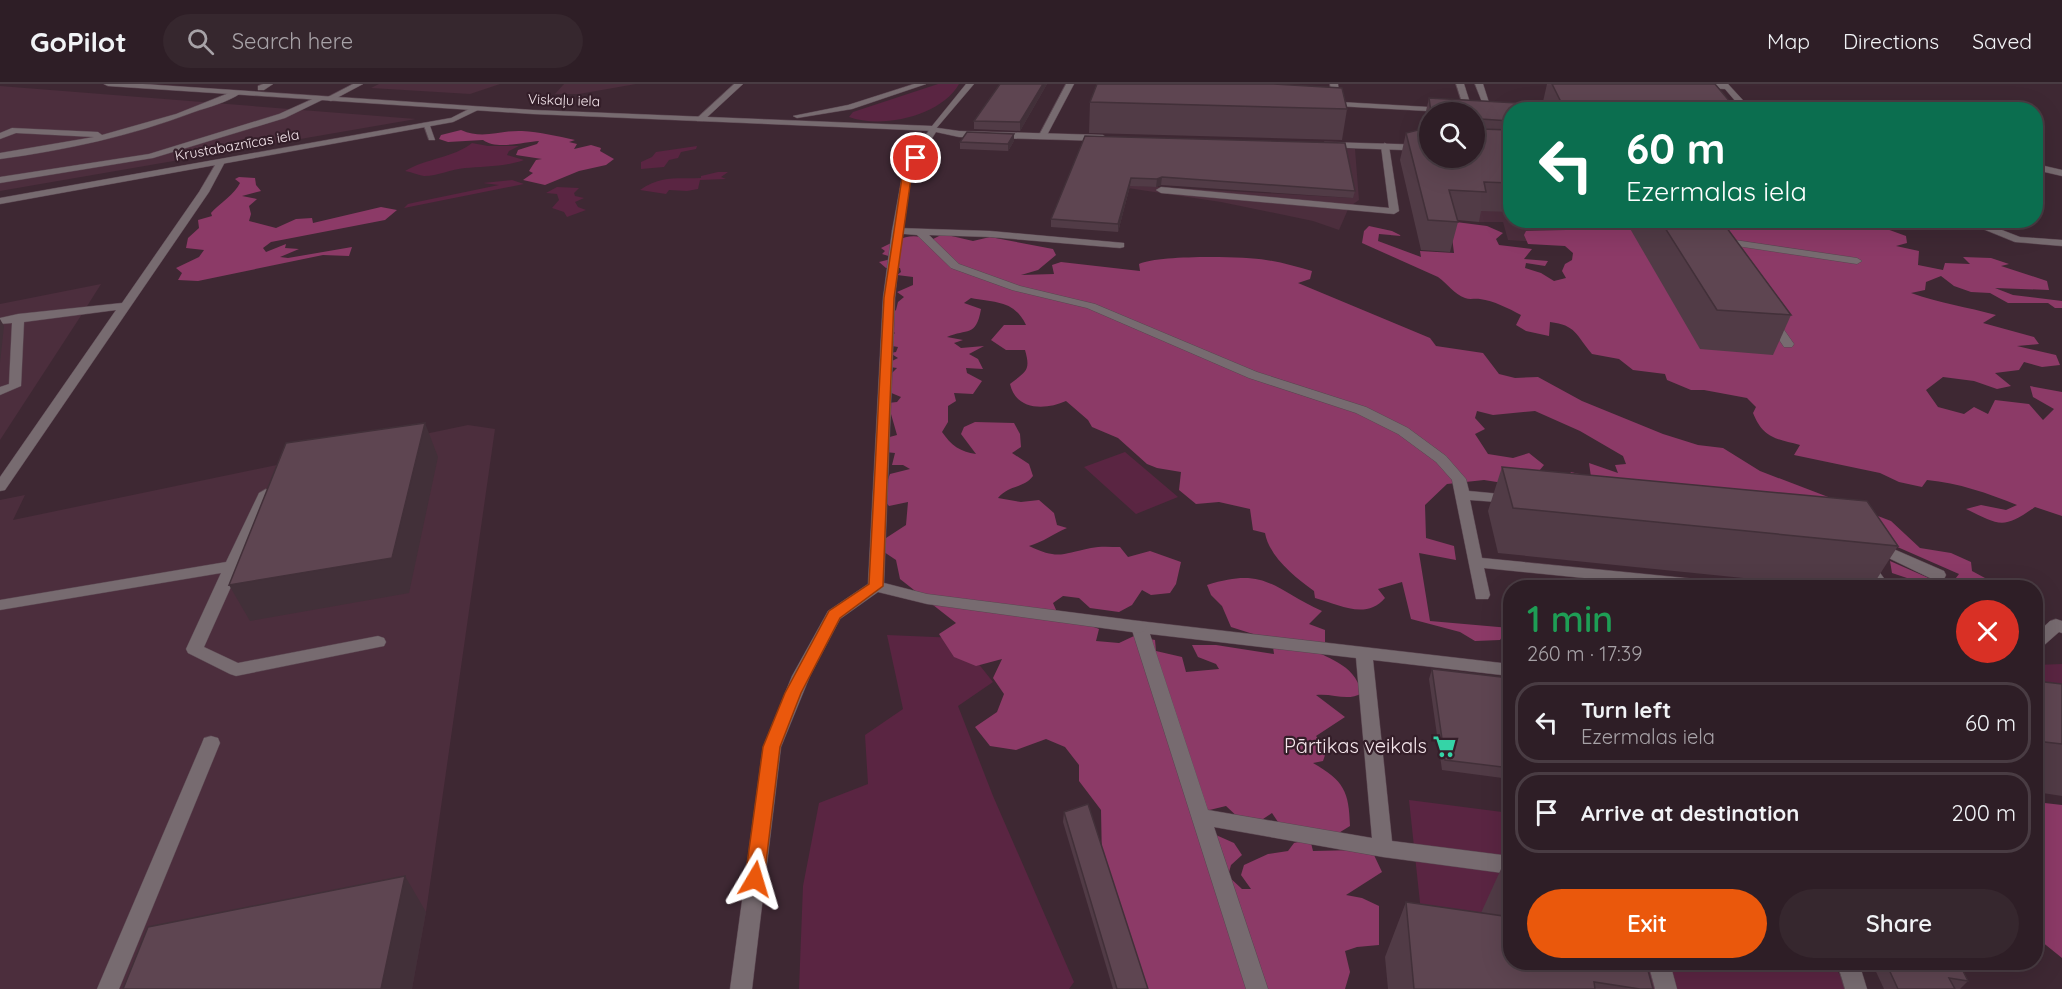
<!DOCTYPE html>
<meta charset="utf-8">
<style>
:root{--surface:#2e1e26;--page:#36272e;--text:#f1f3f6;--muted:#a7a2a7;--line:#493c43;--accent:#ea580c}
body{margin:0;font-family:Quicksand,sans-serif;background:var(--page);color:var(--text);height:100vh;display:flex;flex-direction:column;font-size:22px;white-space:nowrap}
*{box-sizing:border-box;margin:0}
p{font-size:20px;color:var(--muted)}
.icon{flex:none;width:33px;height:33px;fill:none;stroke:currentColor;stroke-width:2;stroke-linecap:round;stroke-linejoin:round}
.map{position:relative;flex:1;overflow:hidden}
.side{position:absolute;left:1503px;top:496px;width:540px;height:390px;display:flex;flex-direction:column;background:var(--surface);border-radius:24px;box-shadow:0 6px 24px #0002,0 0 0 2px var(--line)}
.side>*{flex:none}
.banner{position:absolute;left:1503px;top:18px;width:540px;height:126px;border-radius:24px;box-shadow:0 6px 24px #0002,0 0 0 2px var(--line);background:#0b6e4f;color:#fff;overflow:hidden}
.fabs{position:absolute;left:1419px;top:18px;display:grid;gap:12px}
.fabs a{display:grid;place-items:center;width:66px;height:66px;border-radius:50%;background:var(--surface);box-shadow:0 6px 24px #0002,0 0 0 2px var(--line);font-size:30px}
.pin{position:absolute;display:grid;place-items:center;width:51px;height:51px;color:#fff;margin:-26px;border:3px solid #fff;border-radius:50%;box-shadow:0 2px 6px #0007}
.me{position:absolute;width:66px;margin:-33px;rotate:7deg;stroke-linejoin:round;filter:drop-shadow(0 0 4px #0008)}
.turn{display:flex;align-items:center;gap:21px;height:126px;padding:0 24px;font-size:27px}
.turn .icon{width:78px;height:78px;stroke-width:2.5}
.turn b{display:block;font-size:42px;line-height:51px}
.round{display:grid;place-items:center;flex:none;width:63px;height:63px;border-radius:32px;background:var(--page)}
.head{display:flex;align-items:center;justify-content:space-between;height:102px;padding:0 24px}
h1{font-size:36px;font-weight:600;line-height:45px;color:#1e9e55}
.action{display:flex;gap:12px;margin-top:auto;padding:12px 24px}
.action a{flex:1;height:69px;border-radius:36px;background:var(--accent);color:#fff;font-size:24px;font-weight:600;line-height:69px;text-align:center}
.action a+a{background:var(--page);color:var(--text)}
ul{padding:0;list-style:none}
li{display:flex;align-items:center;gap:18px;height:81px;margin:0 12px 9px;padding:0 12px;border:3px solid var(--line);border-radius:24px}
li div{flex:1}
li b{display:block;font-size:22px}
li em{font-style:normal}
header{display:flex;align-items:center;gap:36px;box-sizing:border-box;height:84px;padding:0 30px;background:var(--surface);border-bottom:2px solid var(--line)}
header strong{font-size:28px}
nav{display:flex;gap:33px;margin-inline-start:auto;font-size:21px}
.search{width:420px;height:54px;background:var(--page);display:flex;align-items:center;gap:15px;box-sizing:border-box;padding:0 21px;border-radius:33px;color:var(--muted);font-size:22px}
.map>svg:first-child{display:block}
.built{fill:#4c2e3d}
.green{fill:#5a2542}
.forest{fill:#8c3a67}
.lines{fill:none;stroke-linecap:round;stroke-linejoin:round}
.service-casing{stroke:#5b4651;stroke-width:1}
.minor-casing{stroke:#5b4651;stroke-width:1}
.tertiary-casing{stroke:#5b4651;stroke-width:1}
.service{fill:#776b70;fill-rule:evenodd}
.minor{fill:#776b70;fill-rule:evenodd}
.tertiary{fill:#776b70;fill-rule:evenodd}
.wall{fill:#513b46;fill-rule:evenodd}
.shaded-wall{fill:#423039}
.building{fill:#5e4551;stroke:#423039;stroke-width:1.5}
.route{fill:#ea580c;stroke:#983908;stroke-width:1.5}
.labels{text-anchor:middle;stroke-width:4.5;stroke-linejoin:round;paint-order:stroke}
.far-street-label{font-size:14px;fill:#f5e6ec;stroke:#341e29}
.near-poi-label{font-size:20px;fill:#f5e6ec;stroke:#341e29;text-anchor:end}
</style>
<header>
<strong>GoPilot</strong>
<div class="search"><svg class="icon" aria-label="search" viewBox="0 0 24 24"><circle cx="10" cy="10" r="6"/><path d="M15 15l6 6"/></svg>Search here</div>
<nav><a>Map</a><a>Directions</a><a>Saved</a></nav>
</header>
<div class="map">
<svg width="2062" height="905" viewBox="0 0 2062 905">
<rect width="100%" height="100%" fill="#3e2833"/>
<g class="built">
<polygon points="379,0 500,0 470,10 371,4"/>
<polygon points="564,0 636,0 579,10 555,10"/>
<polygon points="0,2 416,35 0,107"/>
<polygon points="1255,61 1355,65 1359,116 1349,123 1339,146 1313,137 1221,118 1121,103 1121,101 1353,114"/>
<polygon points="1475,68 1510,71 1510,136 1570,137 1580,161 1508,156 1503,138 1479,138 1467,87"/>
<polygon points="101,200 84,227 0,356 0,220"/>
<polygon points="468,341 495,345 426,828 412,905 0,905 0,416 25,411 13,436"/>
</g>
<g class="green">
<path d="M 938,0 L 959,0 C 941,32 882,45 849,33 L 853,28 Z"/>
<path d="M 472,59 L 488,62 L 519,62 L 509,67 L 507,71 L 524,76 C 509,82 482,83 465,84 C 451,85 438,92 424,92 C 418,91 411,88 405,87 C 427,74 453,74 472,59 Z"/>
<polygon points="697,62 696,65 681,68 678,74 669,76 664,83 641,85 641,78 652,73 656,68"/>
<path d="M 718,88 L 728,88 L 721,93 L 726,95 L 700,96 L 698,105 L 687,107 L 669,106 L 666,110 L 640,106 C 661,91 676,95 701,94 L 701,92 Z"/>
<polygon points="512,96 524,100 404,124 408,120 417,118 499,101 483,99"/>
<polygon points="557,103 579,104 574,109 575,112 584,114 575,118 578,123 586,126 567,133 564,128 552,124 559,116 557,110 546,109"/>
<polygon points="1125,368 1178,413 1136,430 1084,383"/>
<polygon points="887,551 958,554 993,598 958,622 993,712 1074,898 1069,905 799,905 803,802 819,719 868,700 865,651 903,625"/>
<polygon points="2062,580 2062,651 2036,648 2036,581"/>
<polygon points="1409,716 1510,729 1510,834 1421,828"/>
<polygon points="1598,879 1834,879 1846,905 1604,905"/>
</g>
<g class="forest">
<path d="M 461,46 C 484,56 499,46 522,47 C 540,48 557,52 575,56 L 569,58 L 577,60 L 574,65 L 591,61 L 601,64 L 600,67 L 614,75 L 606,81 L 579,87 L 545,101 L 523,96 L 533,89 L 529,87 L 536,76 L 542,75 L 516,71 L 518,66 L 537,60 L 539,57 C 524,58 496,66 483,56 L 448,58 L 439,55 L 441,51 Z"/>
<path d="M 239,93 L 255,94 L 256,101 L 261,107 L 242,112 L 257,115 L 249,122 L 251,130 L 249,137 L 276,144 L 296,135 L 312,134 L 313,139 L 381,123 L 397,126 L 385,136 L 271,158 L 263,164 L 266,168 L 286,160 L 285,164 L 299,165 L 280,173 L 288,174 L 352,163 L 349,172 L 323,171 L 198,197 L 178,196 L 182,189 L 176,184 L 199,173 L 204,166 L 186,164 L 188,154 L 199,144 L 198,136 L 212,132 L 211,129 C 219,120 235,110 240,99 L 235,95 Z"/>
<path d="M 1893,136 L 1892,138 L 1904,142 L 1884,144 L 1906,152 L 1907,159 L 1896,162 L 1919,167 L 1918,181 L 1943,186 L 1945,179 L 1970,180 L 1963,173 L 1991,174 L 2009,180 L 2001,182 L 2047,197 L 2049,206 L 1995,204 L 2013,211 L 2062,217 L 2062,224 L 2055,224 L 2048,219 L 2008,219 L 1990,209 L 1971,208 L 1954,202 L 1941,192 L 1926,198 L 1925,206 L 1911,209 C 1939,219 1967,223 1996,231 L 1983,239 L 2034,253 L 2039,260 L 2017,262 L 2056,271 L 2060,281 L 2042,283 L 2024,278 L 2019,286 L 1995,289 L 2011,302 L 1997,305 L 1974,297 L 1943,293 L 1926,306 L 1938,323 L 1964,330 L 1974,323 L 1988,330 L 1995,316 L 2029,320 L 2043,336 L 2054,325 L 2033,313 L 2030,302 L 2062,308 L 2062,432 L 2035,423 C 2002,446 2000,441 1966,425 L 1981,421 L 2006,426 L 2017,421 C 1987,409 1959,399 1927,396 L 1922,403 L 1899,398 L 1880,389 L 1794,371 L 1800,361 C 1776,355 1763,354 1753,329 L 1756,323 L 1747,314 L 1704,306 L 1691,306 L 1667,296 L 1665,290 L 1633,286 L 1619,275 L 1592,270 C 1576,251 1576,241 1550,238 L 1549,252 L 1526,247 L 1516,241 L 1521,231 C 1508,224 1494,217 1480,215 C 1475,214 1470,216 1465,214 C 1454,210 1448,200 1438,193 L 1362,159 L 1364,147 L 1369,142 L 1392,147 L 1402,152 L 1379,150 L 1378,157 L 1421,173 L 1420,167 L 1454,169 L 1452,153 L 1456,138 L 1487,142 L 1503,149 L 1496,155 L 1499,161 L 1532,165 L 1524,175 L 1548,177 L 1545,182 L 1526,179 L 1525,184 L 1541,189 L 1554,197 L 1566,194 L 1562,187 L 1565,180 L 1572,176 L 1573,169 L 1565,162 L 1528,160 L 1524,151 L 1526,147 L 1566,146 L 1564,142 L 1548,140 L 1542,137 Z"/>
<path d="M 943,150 L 973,157 L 990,153 L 1053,165 L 1056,171 L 1038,186 L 1021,191 L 1054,190 L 1052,181 L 1061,178 L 1140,187 L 1139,180 C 1159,171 1242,172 1266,176 C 1281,178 1297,183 1312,187 L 1310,195 L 1298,199 L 1430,254 L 1436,262 L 1483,269 L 1499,290 L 1515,294 L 1538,293 L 1582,317 L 1663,350 L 1698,361 L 1723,364 L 1760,387 L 1891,437 L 1920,464 L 1951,469 L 1971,478 L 1972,487 L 1985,494 L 1981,503 L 1982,504 L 1937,504 L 1892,489 L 1890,477 L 1949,503 L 1959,490 L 1845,440 L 1568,393 L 1571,388 L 1591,393 L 1589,379 L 1618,389 L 1615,381 L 1626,380 L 1623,372 L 1580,347 L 1535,327 L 1493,331 L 1477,327 L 1475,334 L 1485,345 L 1475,350 L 1488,370 L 1513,374 L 1529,369 L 1544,381 L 1539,387 L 1536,404 L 1484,396 L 1447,400 L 1425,421 L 1426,454 L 1454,462 L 1456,476 L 1419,469 L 1430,537 L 1510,544 L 1510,555 L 1502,553 L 1500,556 L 1475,557 L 1460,548 L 1411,535 L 1402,498 L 1378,505 L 1385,514 C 1366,536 1340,521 1315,514 L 1314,507 C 1294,493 1269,472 1265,449 L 1253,446 L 1250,425 L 1219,418 L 1196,420 L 1179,406 L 1181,388 L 1157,384 L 1147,380 L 1118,354 L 1092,343 L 1088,336 L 1066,317 C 1046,326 1016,327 1010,300 C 1026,287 1031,287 1025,266 L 1006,266 L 991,256 L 1004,241 L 1026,241 C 1014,216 996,219 971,214 L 964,219 L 981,225 C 976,254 967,244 947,253 L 963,256 L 954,259 L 961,264 L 984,262 L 969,270 L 978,275 L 983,285 L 966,284 L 967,289 L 982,297 L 973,310 L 954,309 L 956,317 L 948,322 L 948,338 L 942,348 C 951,361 960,368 976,370 L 961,350 L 964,343 L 975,338 L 1014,339 L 1020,350 L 1021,363 L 1012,369 L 1029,380 L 1033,392 C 1023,405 1010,400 998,414 L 1021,418 L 1039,416 L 1054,429 L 1057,441 L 1067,444 C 1053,450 1043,458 1029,462 C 1059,476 1061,470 1091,464 C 1100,462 1111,463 1120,463 L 1128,473 L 1150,467 L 1181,478 L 1176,500 L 1170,509 L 1151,511 L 1142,506 L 1132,521 L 1119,528 L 1090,524 L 1079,514 L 1063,512 L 1053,519 L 1057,528 L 1099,545 L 1096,557 L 1119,559 L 1134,552 L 1155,556 L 1156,567 L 1182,573 L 1186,588 L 1219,585 L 1216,580 L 1198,573 L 1192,561 L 1216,561 L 1274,570 L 1272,556 L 1231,543 L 1222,522 L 1211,511 L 1207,501 C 1266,482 1273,505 1322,527 L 1309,540 L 1325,546 L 1325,558 L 1304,559 C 1327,577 1353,577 1362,609 C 1347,618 1334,609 1316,611 L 1345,633 L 1316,652 L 1327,665 L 1323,677 L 1313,679 C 1344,697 1349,707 1350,742 L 1337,750 L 1280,741 L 1272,729 L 1257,739 L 1241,736 L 1226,722 L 1193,730 L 1216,751 L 1234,759 L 1242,771 L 1231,781 L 1228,792 L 1242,805 L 1251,805 L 1241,791 L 1244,781 L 1268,770 L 1288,767 L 1294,759 L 1310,755 L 1313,767 L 1357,766 L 1374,771 L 1382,788 L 1346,811 L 1362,814 L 1379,822 L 1379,861 L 1357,863 L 1345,867 L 1350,888 L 1345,905 L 1134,905 L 1102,777 L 1101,726 L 1079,697 L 1079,681 L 1065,663 L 1046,655 L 1016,666 L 990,662 L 975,643 L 997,628 L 1004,610 L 993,594 L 1002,575 L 976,582 L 954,573 L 939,550 L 956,539 L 900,495 L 896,476 L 884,468 L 886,454 L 906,441 L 908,418 L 889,422 L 884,416 L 885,403 L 890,390 L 910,385 L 903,381 L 892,381 L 895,369 L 885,368 L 886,354 L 897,351 L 891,330 L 888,327 L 888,319 L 897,318 L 901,313 L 889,308 L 889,292 L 897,284 L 890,283 L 890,278 L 898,274 L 890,269 L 896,268 L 898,263 L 892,262 L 891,252 L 895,249 L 892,247 L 892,229 L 896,226 L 898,218 L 904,213 L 897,208 L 913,201 L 913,193 L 897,191 L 901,188 L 900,184 L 886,184 L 879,178 L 895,174 L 882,170 L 885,167 L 881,164 C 897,156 913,146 929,157 Z"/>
<polygon points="2036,718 2062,721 2062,874 2036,853"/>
</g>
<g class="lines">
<defs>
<g id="service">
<polygon points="263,0 273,0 264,6 258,6 258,2"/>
<polygon points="353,0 363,0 331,17 324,15"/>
<polygon points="734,0 743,0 703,37 697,37 696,35"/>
<polygon points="1066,0 1074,0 1046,53 1039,55 1038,53"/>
<polygon points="1330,0 1338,0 1340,18 1446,24 1450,26 1446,28 1336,22 1332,20"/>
<polygon points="1456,0 1464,0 1473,28 1465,28"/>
<polygon points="1475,0 1483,0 1493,31 1478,28 1485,26"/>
<polygon points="1662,0 1728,0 1752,26 1743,26 1725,5 1666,2"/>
<path d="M 234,7 L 241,9 C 228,18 209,23 194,28 C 131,52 66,66 0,75 L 0,69 L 94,53 L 16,49 L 0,55 L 0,49 L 12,44 L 98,48 L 102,51 L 176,30 Z"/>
<polygon points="317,13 324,15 285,34 153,74 0,99 0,93 149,70 279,30"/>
<polygon points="423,39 429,39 435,56 429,56"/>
<polygon points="1385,59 1389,62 1399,127 1394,130 1161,109 1156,106 1161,103 1389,124 1381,62"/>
<polygon points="218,76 225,78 209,108 5,406 0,407 0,393 116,226 24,238 21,302 0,311 0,303 9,300 12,239 0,240 0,234 18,230 122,219 199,108"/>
<polygon points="2036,80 2062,86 2062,92 2036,86"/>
<polygon points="1961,136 1976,136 2020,153 2062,156 2062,162 2015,158"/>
<polygon points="897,144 990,147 1124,159 1124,163 1120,164 990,153 929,151 959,180 1020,202 1095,220 1257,288 1366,323 1408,344 1446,372 1466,395 1469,407 1511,411 1518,415 1511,419 1470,416 1482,474 1736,499 1742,500 1744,504 1684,504 1484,484 1490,511 1488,515 1476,515 1452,396 1436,378 1398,350 1356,329 1249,294 1087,224 1012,206 951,184 917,151 893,149 892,147"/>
<polygon points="1721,154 1857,174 1862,177 1857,180 1717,159 1716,157"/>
<polygon points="1771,232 1775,233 1794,260 1792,263 1784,263 1782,260 1765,235"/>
<polygon points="266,405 273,409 204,563 238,579 378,552 384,554 386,558 384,562 236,592 230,590 188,569 186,565 221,489 0,526 0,516 226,478 259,409"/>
<polygon points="1875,457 1944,487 1946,491 1944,495 1932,495 1870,465 1867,462 1870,459"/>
<polygon points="1865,474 1870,475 1891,504 1875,504 1857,479"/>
<polygon points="2056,535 2062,537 2062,549 2059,548 2042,563 2036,565 2036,550 2050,537"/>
<path d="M 1139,537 L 1510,580 L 1510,592 L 1373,576 L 1392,757 L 1510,772 L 1510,790 L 1383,773 L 1214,743 L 1268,905 L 1246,905 L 1131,543 L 1133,539 ZM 1150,550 L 1356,574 L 1372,754 L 1208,726 Z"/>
<polygon points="211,652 218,654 220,659 119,905 97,905 202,659 204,654"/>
<polygon points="1648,879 1670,879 1677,905 1655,905"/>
<polygon points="1837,879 1859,879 1867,905 1845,905"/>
</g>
<g id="minor">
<polygon points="473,23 480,25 453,38 0,120 0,114 451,34"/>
<polygon points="931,43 959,47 1103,51 1107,54 1103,57 959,53 936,48 911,87 902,147 895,214 884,499 927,510 1139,537 1145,539 1147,543 1145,547 1139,549 927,520 878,508 840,535 810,592 781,663 752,905 730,905 763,663 792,592 828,527 868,500 883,214 892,147 903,87"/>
<polygon points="1325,58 1430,61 1430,67 1322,63 1321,61"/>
</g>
<g id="tertiary">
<polygon points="104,0 143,0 533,26 932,42 966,0 974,0 934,47 533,30 108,2"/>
<polygon points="914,0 926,0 852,25 797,34 793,32 848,21"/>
</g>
</defs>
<use href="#service" class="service-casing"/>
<use href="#minor" class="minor-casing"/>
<use href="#tertiary" class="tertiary-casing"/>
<use href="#service" class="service"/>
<use href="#minor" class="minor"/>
<use href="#tertiary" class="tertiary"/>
</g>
<g class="wall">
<polygon points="1000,0 1047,0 1020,47 974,45 974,37"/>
<polygon points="1547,0 1715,0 1737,26 1543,26 1542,22"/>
<path d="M 1429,14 L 1510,26 L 1510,128 L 1481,127 L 1479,138 L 1457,136 L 1458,138 L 1450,168 L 1421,166 L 1400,76 L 1406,49 L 1424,45 L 1423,40 ZM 1430,28 L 1474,28 L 1430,74 Z"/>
<polygon points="1090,18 1347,25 1342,56 1089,49"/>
<polygon points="1014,50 1014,57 1008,67 960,65 960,58"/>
<polygon points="1085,52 1355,107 1353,114 1161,101 1156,103 1130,102 1118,148 1051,143 1051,135"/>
<polygon points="1625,136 1721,136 1791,231 1773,271 1700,265"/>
<polygon points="1502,383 1898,462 1871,504 1841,504 1498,469 1488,427"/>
<polygon points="1432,585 1510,594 1510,695 1442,686 1429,595"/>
<polygon points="2036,597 2062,600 2062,712 2036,708"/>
<polygon points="1064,728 1148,905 1113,905 1063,738"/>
<polygon points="1506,774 1510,775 1510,879 1653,905 1388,905 1385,873 1406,818 1481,829"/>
<polygon points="1872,879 1959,879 1968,897 1960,905 1884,905"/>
</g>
<g class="shaded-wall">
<polygon points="1043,0 1047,0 1020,47 1020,38"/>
<polygon points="1014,50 1014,57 1008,67 1008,60"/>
<polygon points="1162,93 1161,101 1156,103 1157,95"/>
<polygon points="1131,94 1130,102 1118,148 1118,140"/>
<polygon points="0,235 4,242 0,279"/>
<polygon points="425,339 438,373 409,509 250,537 229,501"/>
<polygon points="405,792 426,828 412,905 381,905"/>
</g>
<g class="building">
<polygon points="1000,0 1043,0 1020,38 974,37"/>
<polygon points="1097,0 1274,0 1342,4 1347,25 1090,18"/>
<polygon points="1552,0 1715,0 1737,26 1565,26"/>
<polygon points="1429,14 1518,19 1521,26 1510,26 1510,37 1481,35 1478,37 1481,45 1510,46 1510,99 1484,98 1486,108 1449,106 1458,138 1428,136 1406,49 1430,43 1430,74 1474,74 1474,28 1431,28"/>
<polygon points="967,48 1014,50 1008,60 960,58"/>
<polygon points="1085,52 1345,59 1355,107 1162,93 1157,95 1131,94 1118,140 1051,135"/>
<polygon points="1660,136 1721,136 1791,231 1717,226"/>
<polygon points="425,339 392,474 229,501 286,359"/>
<polygon points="1502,383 1867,417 1898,462 1513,424"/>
<polygon points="1432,585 1510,594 1510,684 1445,676"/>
<polygon points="2036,597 2062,600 2062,660 2036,657"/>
<polygon points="1088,720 1148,905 1117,905 1064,728"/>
<polygon points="1506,774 1510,775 1510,798"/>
<polygon points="405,792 381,905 123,905 148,843"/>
<polygon points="1406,818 1510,833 1510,879 1646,879 1653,905 1640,905 1594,898 1595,905 1414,905"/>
<polygon points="1886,879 1959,879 1968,897 1949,894 1955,905 1898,905"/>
</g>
<polygon class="route" points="916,71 920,74 912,87 894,214 883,502 840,534 801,609 780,663 764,795 761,801 755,803 748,801 745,795 763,663 785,609 829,527 869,500 884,214 903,87"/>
<defs>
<symbol id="supermarket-bare" viewBox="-9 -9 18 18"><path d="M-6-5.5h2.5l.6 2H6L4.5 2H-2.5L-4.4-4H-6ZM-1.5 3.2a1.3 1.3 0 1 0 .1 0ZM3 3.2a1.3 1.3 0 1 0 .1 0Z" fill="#35d4a7" stroke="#341e29" stroke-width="2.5" paint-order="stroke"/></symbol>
</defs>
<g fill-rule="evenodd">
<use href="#supermarket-bare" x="1428" y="646" width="33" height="33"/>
</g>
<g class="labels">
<g class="far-street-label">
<text transform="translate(564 16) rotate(2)" y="5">Viskaļu iela</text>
<text transform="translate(237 61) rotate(-10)" y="5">Krustabaznīcas iela</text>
</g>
<g class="near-poi-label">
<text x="1427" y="669">Pārtikas veikals</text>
</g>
</g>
</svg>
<div class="fabs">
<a><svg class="icon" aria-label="search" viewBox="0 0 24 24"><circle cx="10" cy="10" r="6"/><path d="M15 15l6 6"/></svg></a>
</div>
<div class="pin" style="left:916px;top:74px;background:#d93025"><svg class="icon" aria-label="arrive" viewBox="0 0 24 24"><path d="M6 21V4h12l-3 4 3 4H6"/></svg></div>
<svg class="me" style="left:755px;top:795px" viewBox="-20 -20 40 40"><path d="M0-17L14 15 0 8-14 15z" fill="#ea580c" stroke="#fff" stroke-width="4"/></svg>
<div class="banner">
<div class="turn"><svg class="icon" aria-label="left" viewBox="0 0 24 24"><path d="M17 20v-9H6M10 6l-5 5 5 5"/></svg><div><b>60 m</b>Ezermalas iela</div></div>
</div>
<section class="side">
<div class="head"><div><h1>1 min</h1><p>260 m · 17:39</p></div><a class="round" style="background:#d93025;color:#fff"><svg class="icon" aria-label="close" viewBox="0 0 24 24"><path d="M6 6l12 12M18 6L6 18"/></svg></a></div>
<ul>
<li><svg class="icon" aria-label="left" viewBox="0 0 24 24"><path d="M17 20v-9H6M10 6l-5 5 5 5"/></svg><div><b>Turn left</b><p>Ezermalas iela</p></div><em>60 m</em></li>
<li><svg class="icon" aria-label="arrive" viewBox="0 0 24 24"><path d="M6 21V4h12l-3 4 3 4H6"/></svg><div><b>Arrive at destination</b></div><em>200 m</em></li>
</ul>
<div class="action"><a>Exit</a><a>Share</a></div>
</section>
</div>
